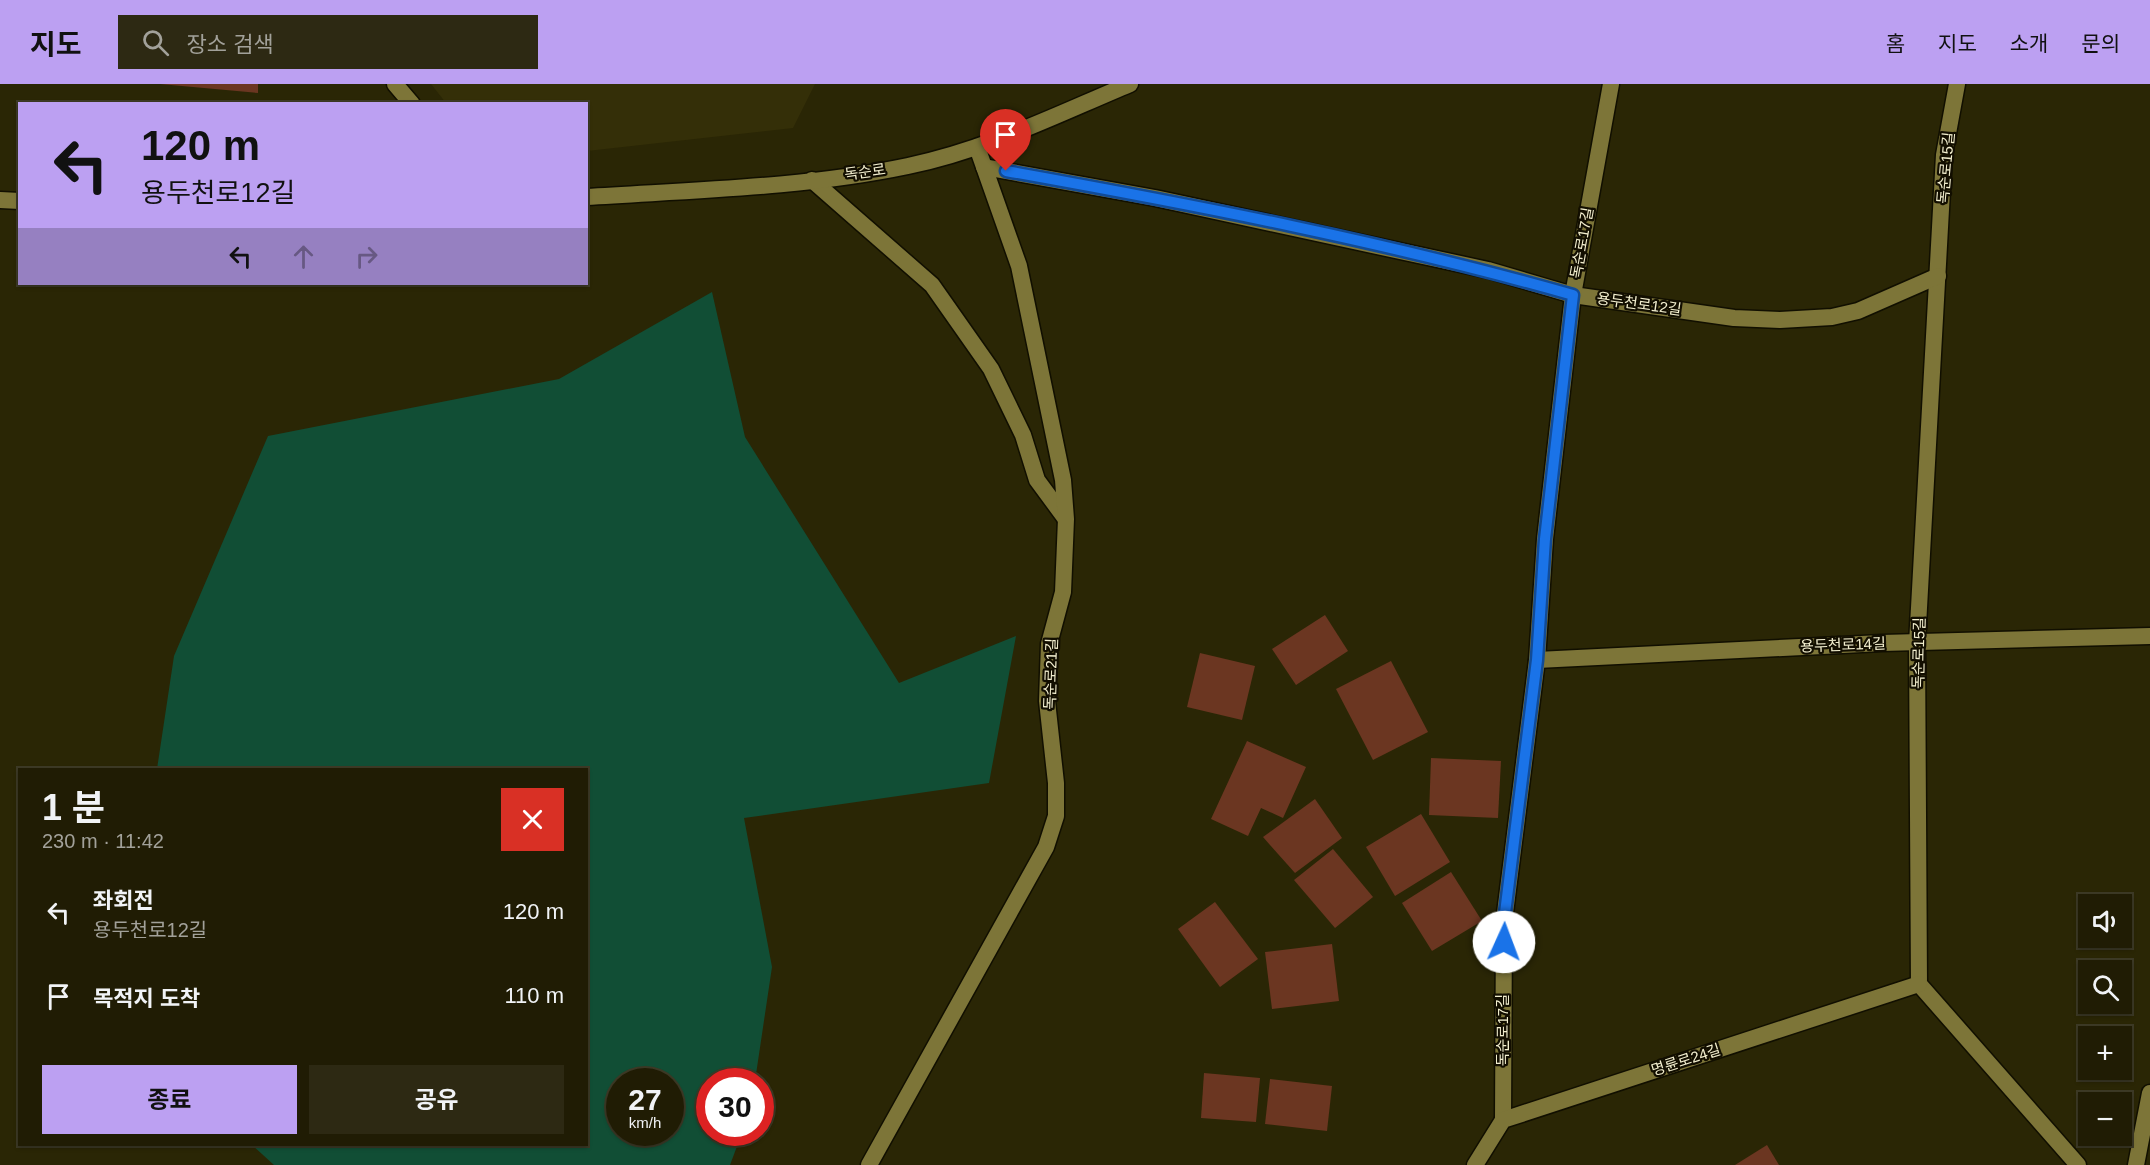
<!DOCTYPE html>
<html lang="ko">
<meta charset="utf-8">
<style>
:root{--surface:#201c04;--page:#2d2913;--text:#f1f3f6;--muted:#a2a19a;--line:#3d3a26;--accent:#bca0f2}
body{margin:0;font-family:Helvetica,"Noto Sans KR",sans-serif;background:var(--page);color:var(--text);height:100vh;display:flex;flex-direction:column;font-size:22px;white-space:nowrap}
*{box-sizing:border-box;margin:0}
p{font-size:20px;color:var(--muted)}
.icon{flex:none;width:33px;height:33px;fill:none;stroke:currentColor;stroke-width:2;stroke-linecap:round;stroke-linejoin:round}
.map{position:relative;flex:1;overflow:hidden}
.drawer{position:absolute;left:18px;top:684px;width:570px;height:378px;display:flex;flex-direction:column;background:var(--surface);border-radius:0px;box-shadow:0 2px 4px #0004,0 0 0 2px var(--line)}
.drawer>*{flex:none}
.guide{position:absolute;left:18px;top:18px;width:570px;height:183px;border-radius:0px;box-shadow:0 2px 4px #0004,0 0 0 2px var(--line);background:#bca0f2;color:#111;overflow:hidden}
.buttons{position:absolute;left:2078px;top:810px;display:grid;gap:12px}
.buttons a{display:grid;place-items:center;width:54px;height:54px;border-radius:0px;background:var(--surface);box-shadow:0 2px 4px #0004,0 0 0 2px var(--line);font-size:30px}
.speed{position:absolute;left:606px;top:984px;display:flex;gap:12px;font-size:30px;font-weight:700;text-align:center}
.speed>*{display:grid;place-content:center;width:78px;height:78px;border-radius:50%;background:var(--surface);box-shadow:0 2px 4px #0004,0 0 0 2px var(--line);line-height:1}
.speed small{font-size:15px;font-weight:400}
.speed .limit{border:9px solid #d22;background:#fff;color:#111}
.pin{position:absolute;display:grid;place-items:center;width:51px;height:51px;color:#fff;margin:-62px -26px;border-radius:50% 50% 50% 0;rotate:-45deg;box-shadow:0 0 6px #0007}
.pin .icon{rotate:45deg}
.me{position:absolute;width:66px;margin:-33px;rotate:2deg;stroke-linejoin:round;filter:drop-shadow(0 0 4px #0008)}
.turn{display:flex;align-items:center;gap:21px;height:126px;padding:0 24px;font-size:27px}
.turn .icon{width:78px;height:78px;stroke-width:2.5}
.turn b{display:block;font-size:42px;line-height:51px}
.lanes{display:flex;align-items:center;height:57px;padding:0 24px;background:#0003;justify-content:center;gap:30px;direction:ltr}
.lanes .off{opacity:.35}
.round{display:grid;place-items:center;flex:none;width:63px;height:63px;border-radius:0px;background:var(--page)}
.summary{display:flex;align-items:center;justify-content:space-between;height:102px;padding:0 24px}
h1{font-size:36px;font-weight:700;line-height:45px}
.action{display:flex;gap:12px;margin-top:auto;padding:12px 24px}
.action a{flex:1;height:69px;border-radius:0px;background:var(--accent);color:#111;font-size:24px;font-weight:700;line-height:69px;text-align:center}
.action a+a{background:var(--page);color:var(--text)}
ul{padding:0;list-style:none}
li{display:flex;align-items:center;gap:18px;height:84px;padding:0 24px}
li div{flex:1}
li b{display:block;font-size:22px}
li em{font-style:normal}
header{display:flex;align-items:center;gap:36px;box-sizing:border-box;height:84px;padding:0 30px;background:var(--accent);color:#111}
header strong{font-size:28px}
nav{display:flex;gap:33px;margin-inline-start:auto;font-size:21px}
.search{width:420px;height:54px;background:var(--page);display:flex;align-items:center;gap:15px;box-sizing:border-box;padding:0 21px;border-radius:0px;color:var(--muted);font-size:22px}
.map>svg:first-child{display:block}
.built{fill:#342f08}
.green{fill:#114e35;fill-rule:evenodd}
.building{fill:#6b3621}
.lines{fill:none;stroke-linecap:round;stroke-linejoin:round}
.service-casing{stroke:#110f00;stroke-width:19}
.minor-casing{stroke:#110f00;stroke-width:19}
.service{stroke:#7d7538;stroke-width:16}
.minor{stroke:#7d7538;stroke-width:16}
.route-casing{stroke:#114b97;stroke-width:15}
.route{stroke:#1a73e8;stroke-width:10}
.labels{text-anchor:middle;stroke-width:4.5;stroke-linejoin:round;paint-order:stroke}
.street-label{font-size:15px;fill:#f3efcf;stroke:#120e00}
</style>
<header>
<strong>지도</strong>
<div class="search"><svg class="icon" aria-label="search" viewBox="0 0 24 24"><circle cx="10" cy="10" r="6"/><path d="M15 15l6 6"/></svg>장소 검색</div>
<nav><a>홈</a><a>지도</a><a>소개</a><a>문의</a></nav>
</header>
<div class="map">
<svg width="2150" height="1081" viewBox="0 0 2150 1081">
<rect width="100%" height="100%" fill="#2a2605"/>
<polygon class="built" points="431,0 815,0 793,44 587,67 586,20 446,19"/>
<path class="green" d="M 712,208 L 745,353 L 899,599 L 1016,552 L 989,699 L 744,734 L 772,883 L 755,997 L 710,998 L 710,1048 L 742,1049 L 730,1081 L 274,1081 L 252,1061 L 586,1060 L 586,686 L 157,685 L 174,572 L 268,352 L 559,295 ZM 620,998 L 670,998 L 670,1048 L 620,1048 Z"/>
<g class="building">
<polygon points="160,0 258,0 258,9"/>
<polygon points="1325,531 1348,567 1296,601 1272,565"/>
<polygon points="1200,569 1255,582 1242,636 1187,623"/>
<polygon points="1391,577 1428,648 1373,676 1336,605"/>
<polygon points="1247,657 1306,683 1283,734 1261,724 1248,752 1211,735"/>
<polygon points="1431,674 1501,677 1498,734 1429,731"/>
<polygon points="1315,715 1342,754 1295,789 1263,753"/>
<polygon points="1421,730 1450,778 1395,812 1366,763"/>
<polygon points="1333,765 1373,813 1335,844 1294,796"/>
<polygon points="1451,788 1482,837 1432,867 1402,819"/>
<polygon points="1215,818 1258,875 1220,903 1178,845"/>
<polygon points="1332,860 1339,917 1272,925 1265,868"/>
<polygon points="1204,989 1260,994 1256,1038 1201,1034"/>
<polygon points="1270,995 1332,1002 1327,1047 1265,1040"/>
<polygon points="1767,1061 1779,1081 1735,1081"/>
</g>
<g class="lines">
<defs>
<polyline id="service" points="395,0 412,20"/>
<g id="minor">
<polyline points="1957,0 1944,71 1917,560 1919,900 2078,1081"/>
<polyline points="984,83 1155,114 1488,186 1573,211 1734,234 1780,236 1832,233 1858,227 1938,192"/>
<polyline points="812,96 932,201 991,285 1023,351 1037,396 1065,434"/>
<path d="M 586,113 C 693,106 803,104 908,82 C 986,66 1058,30 1130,0"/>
<polyline points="0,116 20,117"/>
<polyline points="1537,576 1882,559 2150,552"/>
<polyline points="1503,1036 1504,837 1537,576 1545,455 1573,211 1611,0"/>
<polyline points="869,1081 1046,763 1056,732 1056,699 1047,617 1049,560 1063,508 1066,435 1063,396 1019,182 977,63"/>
<polyline points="1475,1081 1503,1036 1919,900"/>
<polyline points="2136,1081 2150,1009"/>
</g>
</defs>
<use href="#service" class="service-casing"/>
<use href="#minor" class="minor-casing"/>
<use href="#service" class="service"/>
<use href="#minor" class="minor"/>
</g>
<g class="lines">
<defs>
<path id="route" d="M 1006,87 C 1196,121 1387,158 1573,211 L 1545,455 L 1537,576 L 1504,837 L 1504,858"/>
</defs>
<use href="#route" class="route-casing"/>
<use href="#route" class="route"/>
</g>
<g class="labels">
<g class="street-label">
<text transform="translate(1946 84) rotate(-85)" y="5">독순로15길</text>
<text transform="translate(865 88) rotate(-8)" y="5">독순로</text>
<text transform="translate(1582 159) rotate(-80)" y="5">독순로17길</text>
<text transform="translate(1639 220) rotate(8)" y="5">용두천로12길</text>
<text transform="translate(1843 561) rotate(-2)" y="5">용두천로14길</text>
<text transform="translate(1919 569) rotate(-89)" y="5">독순로15길</text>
<text transform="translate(1051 590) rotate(-88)" y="5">독순로21길</text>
<text transform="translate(1503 946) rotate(-90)" y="5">독순로17길</text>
<text transform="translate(1686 976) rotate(-18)" y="5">명륜로24길</text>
</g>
</g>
</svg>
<div class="buttons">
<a><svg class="icon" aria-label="sound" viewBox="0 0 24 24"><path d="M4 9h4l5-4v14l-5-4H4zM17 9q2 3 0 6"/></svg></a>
<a><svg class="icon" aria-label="search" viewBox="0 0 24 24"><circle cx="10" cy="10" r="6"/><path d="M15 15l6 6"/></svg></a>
<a>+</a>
<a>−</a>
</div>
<div class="speed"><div>27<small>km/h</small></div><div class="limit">30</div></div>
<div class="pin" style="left:1006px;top:87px;background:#d93025"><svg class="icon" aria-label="arrive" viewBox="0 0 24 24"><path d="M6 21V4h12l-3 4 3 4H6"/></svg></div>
<svg class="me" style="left:1504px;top:858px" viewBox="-20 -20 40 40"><circle r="19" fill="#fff"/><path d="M0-13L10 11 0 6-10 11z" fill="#1a73e8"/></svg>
<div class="guide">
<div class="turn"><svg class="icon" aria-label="left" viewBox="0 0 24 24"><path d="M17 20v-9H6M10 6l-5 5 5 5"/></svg><div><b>120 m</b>용두천로12길</div></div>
<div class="lanes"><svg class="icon" aria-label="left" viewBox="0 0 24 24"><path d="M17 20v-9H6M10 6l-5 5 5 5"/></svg><svg class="icon off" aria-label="ahead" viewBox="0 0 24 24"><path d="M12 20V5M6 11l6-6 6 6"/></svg><svg class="icon off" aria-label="right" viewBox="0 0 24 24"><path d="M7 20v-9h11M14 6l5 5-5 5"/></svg></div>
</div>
<section class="drawer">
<div class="summary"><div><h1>1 분</h1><p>230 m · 11:42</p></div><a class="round" style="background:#d93025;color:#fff"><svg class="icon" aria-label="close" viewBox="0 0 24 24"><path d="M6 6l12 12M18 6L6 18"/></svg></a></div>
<ul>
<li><svg class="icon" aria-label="left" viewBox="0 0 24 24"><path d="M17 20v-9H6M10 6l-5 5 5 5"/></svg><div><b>좌회전</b><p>용두천로12길</p></div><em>120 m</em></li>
<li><svg class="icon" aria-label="arrive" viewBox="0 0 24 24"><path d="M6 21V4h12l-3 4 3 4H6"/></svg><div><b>목적지 도착</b></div><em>110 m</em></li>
</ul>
<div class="action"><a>종료</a><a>공유</a></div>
</section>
</div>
